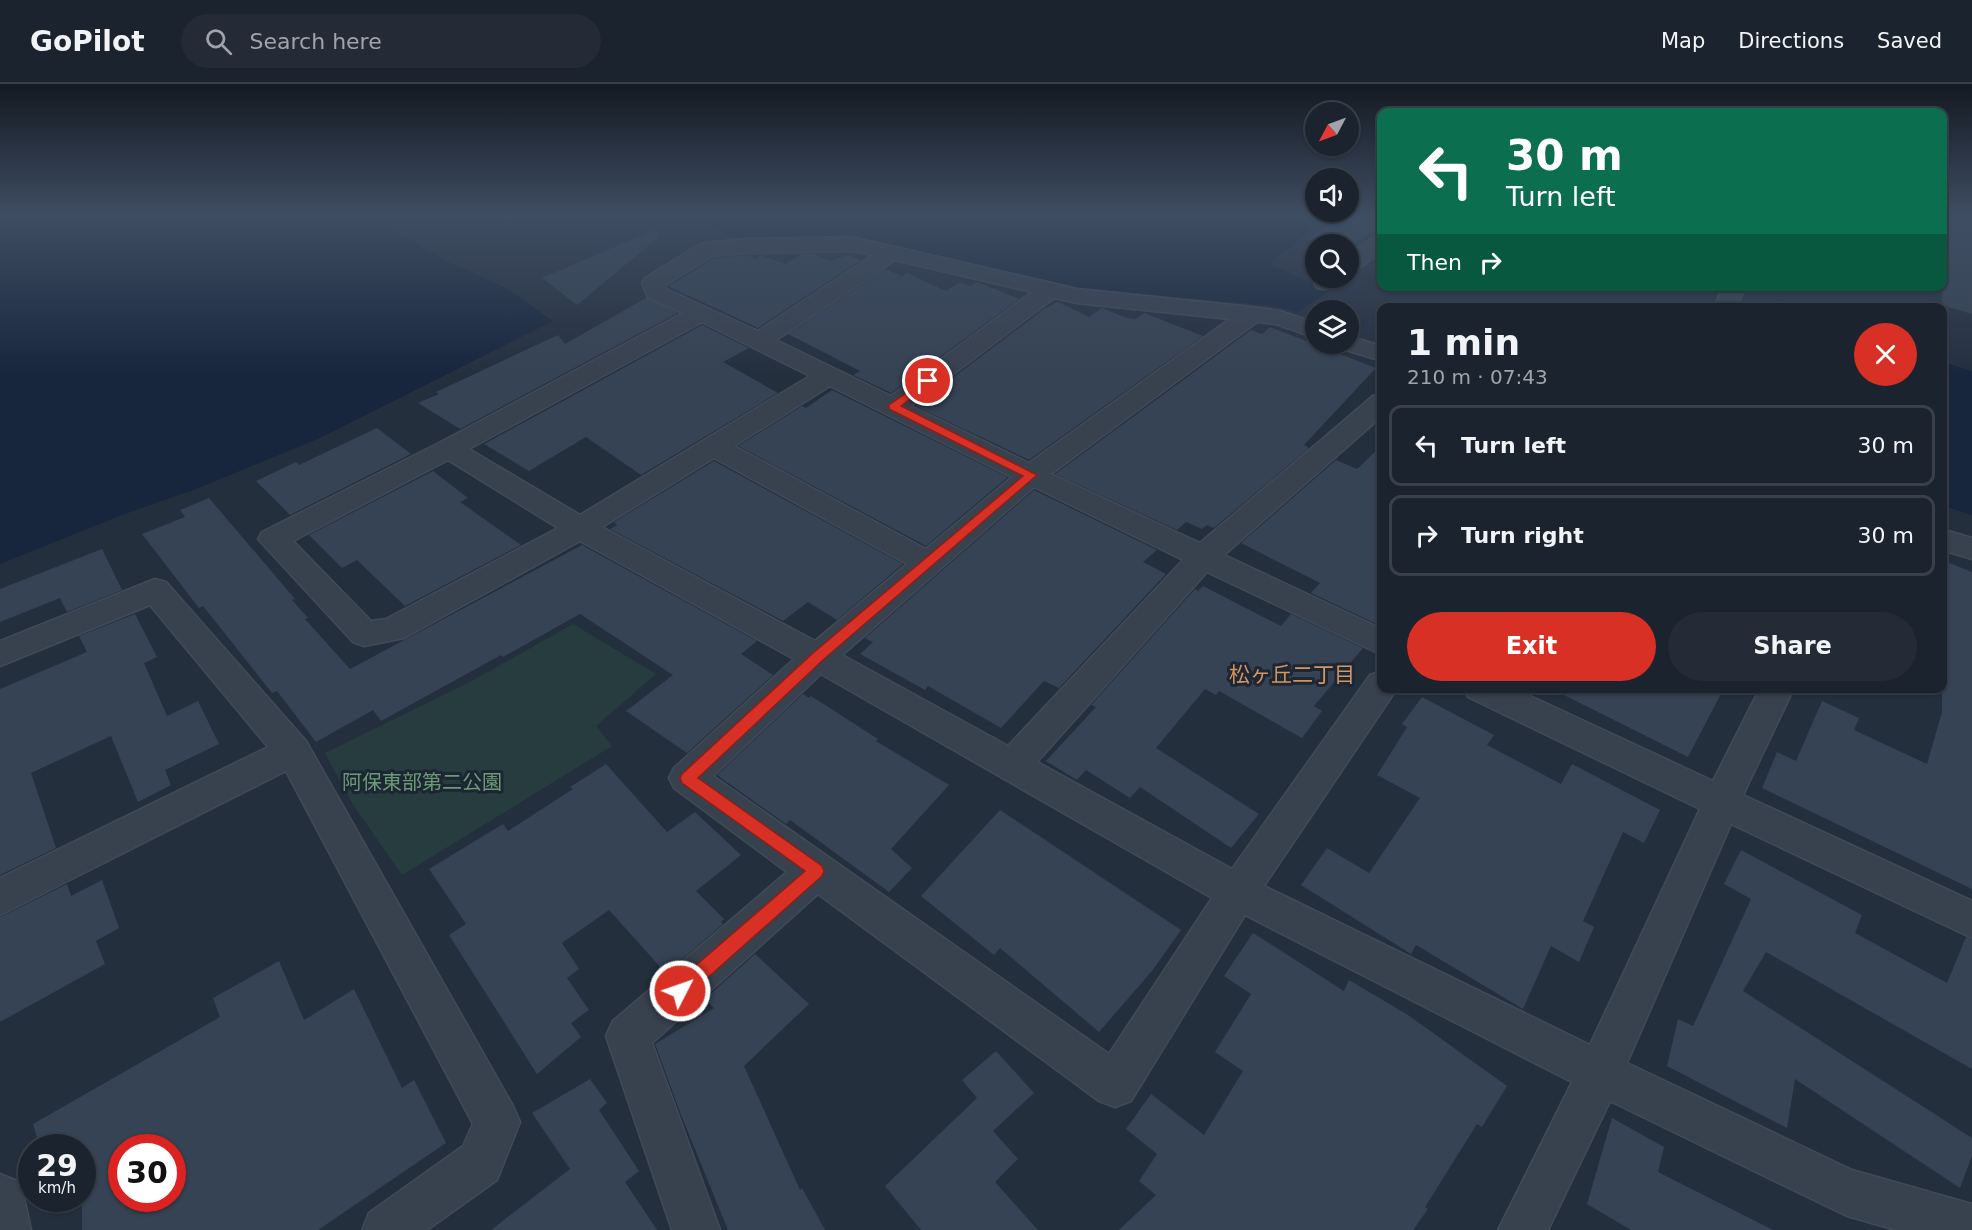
<!DOCTYPE html>
<meta charset="utf-8">
<style>
:root{--surface:#1b232e;--page:#242b36;--text:#f1f3f6;--muted:#a0a4aa;--line:#39404a;--accent:#d93025}
body{margin:0;font-family:"DejaVu Sans","Noto Sans JP",sans-serif;background:var(--page);color:var(--text);height:100vh;display:flex;flex-direction:column;font-size:22px;white-space:nowrap}
*{box-sizing:border-box;margin:0}
p{font-size:20px;color:var(--muted)}
.icon{flex:none;width:33px;height:33px;fill:none;stroke:currentColor;stroke-width:2;stroke-linecap:round;stroke-linejoin:round}
.map{position:relative;flex:1;overflow:hidden}
.drawer{position:absolute;left:1377px;top:219px;width:570px;height:390px;display:flex;flex-direction:column;background:var(--surface);border-radius:12px;box-shadow:0 2px 4px #0004,0 0 0 2px var(--line)}
.drawer>*{flex:none}
.guide{position:absolute;left:1377px;top:24px;width:570px;height:183px;border-radius:12px;box-shadow:0 2px 4px #0004,0 0 0 2px var(--line);background:#0b6e4f;color:#fff;overflow:hidden}
.needle{width:39px;rotate:229deg}
.buttons{position:absolute;left:1305px;top:18px;display:grid;gap:12px}
.buttons a{display:grid;place-items:center;width:54px;height:54px;border-radius:50%;background:var(--surface);box-shadow:0 2px 4px #0004,0 0 0 2px var(--line);font-size:30px}
.speed{position:absolute;left:18px;top:1050px;display:flex;gap:12px;font-size:30px;font-weight:700;text-align:center}
.speed>*{display:grid;place-content:center;width:78px;height:78px;border-radius:50%;background:var(--surface);box-shadow:0 2px 4px #0004,0 0 0 2px var(--line);line-height:1}
.speed small{font-size:15px;font-weight:400}
.speed .limit{border:9px solid #d22;background:#fff;color:#111}
.pin{position:absolute;display:grid;place-items:center;width:51px;height:51px;color:#fff;margin:-26px;border:3px solid #fff;border-radius:50%;box-shadow:0 2px 6px #0007}
.me{position:absolute;width:66px;margin:-33px;rotate:49deg;stroke-linejoin:round;filter:drop-shadow(0 0 4px #0008)}
.turn{display:flex;align-items:center;gap:21px;height:126px;padding:0 30px;font-size:27px}
.turn .icon{width:78px;height:78px;stroke-width:2.5}
.turn b{display:block;font-size:42px;line-height:51px}
.then{display:flex;align-items:center;height:57px;padding:0 30px;background:#0003;gap:12px;font-size:22px}
.round{display:grid;place-items:center;flex:none;width:63px;height:63px;border-radius:32px;background:var(--page)}
.headline{display:flex;align-items:center;justify-content:space-between;height:102px;padding:0 30px}
h1{font-size:36px;font-weight:700;line-height:45px}
.button{display:flex;gap:12px;margin-top:auto;padding:12px 30px}
.button a{flex:1;height:69px;border-radius:36px;background:var(--accent);color:#fff;font-size:24px;font-weight:700;line-height:69px;text-align:center}
.button a+a{background:var(--page);color:var(--text)}
ul{padding:0;list-style:none}
li{display:flex;align-items:center;gap:18px;height:81px;margin:0 12px 9px;padding:0 18px;border:3px solid var(--line);border-radius:12px}
li div{flex:1}
li b{display:block;font-size:22px}
li em{font-style:normal}
header{display:flex;align-items:center;gap:36px;box-sizing:border-box;height:84px;padding:0 30px;background:var(--surface);border-bottom:2px solid var(--line)}
header strong{font-size:28px}
nav{display:flex;gap:33px;margin-inline-start:auto;font-size:21px}
.search{width:420px;height:54px;background:var(--page);display:flex;align-items:center;gap:15px;box-sizing:border-box;padding:0 21px;border-radius:33px;color:var(--muted);font-size:22px}
.map>svg:first-child{display:block}
.green{fill:#263c3f}
.water{fill:#17263c}
.building{fill:#364354;fill-rule:evenodd}
.lines{fill:none;stroke-linecap:round;stroke-linejoin:round}
.minor-casing{stroke:#414a57;stroke-width:3}
.minor{fill:#38414e;fill-rule:evenodd}
.route{fill:#d93025;stroke:#8d1f18;stroke-width:1.5}
.labels{text-anchor:middle;stroke-width:6;stroke-linejoin:round;paint-order:stroke}
.park-label{font-size:20px;fill:#6b9a76;stroke:#1d2633}
.neighbourhood-label{font-size:21px;fill:#d59563;stroke:#1d2633}
</style>
<header>
<strong>GoPilot</strong>
<div class="search"><svg class="icon" aria-label="search" viewBox="0 0 24 24"><circle cx="10" cy="10" r="6"/><path d="M15 15l6 6"/></svg>Search here</div>
<nav><a>Map</a><a>Directions</a><a>Saved</a></nav>
</header>
<div class="map">
<svg width="1972" height="1146" viewBox="0 0 1972 1146">
<rect width="100%" height="100%" fill="#242f3e"/>
<polygon class="green" points="573,540 656,590 596,642 612,662 402,791 352,719 325,669 468,599"/>
<g class="water">
<polygon points="0,132 365,132 447,177 506,204 553,237 320,354 196,405 122,431 0,480"/>
<polygon points="712,132 1288,132 1307,140 1311,146 1269,180 1330,207 1297,228 1274,222 1079,204 857,153 736,154 710,143"/>
<polygon points="1943,278 1972,287 1972,431 1943,422"/>
</g>
<g class="building">
<polygon points="1942,132 1972,132 1972,230 1942,221"/>
<polygon points="1344,133 1377,146 1348,163 1348,160 1326,160 1308,153"/>
<polygon points="656,145 660,152 577,221 542,194"/>
<polygon points="802,170 814,170 831,177 847,171 861,176 758,244 668,202 715,174 747,171 756,175 761,171 785,180"/>
<polygon points="885,185 902,192 907,189 946,207 960,198 970,202 977,198 1019,215 891,309 853,291 860,287 788,250"/>
<polygon points="646,214 678,229 460,345 418,319 439,310 436,308 558,251 565,260"/>
<polygon points="1058,218 1089,233 1102,224 1127,234 1136,235 1144,229 1203,252 1029,376 915,322 1044,225"/>
<polygon points="702,241 749,264 723,278 778,309 641,391 586,353 529,387 484,360"/>
<polygon points="1270,243 1376,284 1304,361 1309,364 1214,444 1207,441 1202,445 1186,438 1177,446 1055,390 1251,246 1262,250"/>
<polygon points="832,306 1008,393 926,462 738,362 802,322 806,324"/>
<polygon points="377,344 411,370 290,431 256,397 296,378 299,381"/>
<polygon points="1382,361 1382,541 1381,542 1311,509 1320,499 1241,459 1336,376 1357,385"/>
<polygon points="714,377 903,480 837,536 808,518 783,537 610,445 617,441 614,438"/>
<polygon points="433,387 468,414 460,418 521,461 405,522 357,476 342,484 309,451"/>
<polygon points="1034,406 1157,466 1143,478 1166,490 1059,604 1044,597 1001,644 928,602 925,606 860,570 873,558 865,554"/>
<polygon points="209,414 295,515 292,516 308,534 305,535 350,585 582,461 757,557 741,570 773,591 687,669 626,627 673,591 580,530 503,573 501,571 381,637 373,626 316,658 277,607 272,609 203,522 199,524 142,450 185,433 180,426"/>
<polygon points="102,465 122,506 67,528 60,514 0,538 0,505"/>
<polygon points="1942,476 1972,488 1972,805 1762,704 1777,668 1796,677 1822,617 1859,634 1854,646 1927,680 1942,628"/>
<polygon points="1203,502 1281,542 1291,530 1363,564 1314,622 1322,627 1302,654 1219,607 1216,611 1205,605 1156,664 1259,730 1231,764 1140,703 1130,714 1086,686 1077,696 1046,677 1096,623 1091,621 1195,505 1198,507"/>
<polygon points="135,530 157,573 144,579 167,632 198,617 219,660 165,686 171,701 138,718 111,652 31,689 56,764 0,791 0,605 87,568 79,552"/>
<polygon points="1550,604 1724,604 1688,673"/>
<polygon points="803,610 809,614 811,612 878,655 876,657 949,701 891,765 912,784 889,808 790,736 786,740 717,691"/>
<polygon points="1422,613 1494,651 1487,661 1561,700 1572,680 1660,726 1644,759 1623,748 1583,837 1594,843 1579,878 1551,862 1523,925 1416,861 1411,870 1301,801 1327,764 1369,789 1420,714 1377,691 1407,643 1402,640"/>
<polygon points="606,680 667,748 695,728 741,771 696,807 724,835 721,838 723,840 673,883 670,880 663,886 609,826 562,859 579,885 567,894 589,926 571,939 581,953 537,990 449,851 466,840 429,785 503,740 508,747 573,705 570,703"/>
<polygon points="1000,726 1181,846 1152,887 1099,948 1000,864 994,871 921,812"/>
<polygon points="1741,766 1862,831 1855,849 1947,899 1966,853 1972,856 1972,985 1766,868 1743,907 1972,1054 1972,1072 1960,1104 1795,995 1787,1044 1667,982 1678,935 1693,942 1751,815 1724,800"/>
<polygon points="102,796 119,844 96,857 105,880 0,938 0,833 67,800 71,812"/>
<polygon points="1253,849 1344,907 1349,896 1408,931 1507,1002 1482,1043 1477,1040 1425,1123 1428,1125 1413,1146 1119,1146 1156,1111 1139,1097 1157,1070 1126,1045 1151,1010 1204,1051 1243,987 1215,968 1251,910 1224,892"/>
<polygon points="755,870 809,920 744,982 800,1106 802,1104 825,1146 728,1146 681,1031 655,960 714,924 705,915"/>
<path d="M 279,877 L 304,936 L 354,905 L 402,1004 L 414,996 L 446,1059 L 318,1146 L 82,1146 L 82,1064 L 40,1064 L 33,1040 L 220,933 L 213,914 ZM 122,1064 L 172,1064 L 172,1114 L 122,1114 Z"/>
<polygon points="996,967 1034,1009 993,1047 1018,1075 995,1098 1038,1146 921,1146 885,1102 977,1014 962,996"/>
<polygon points="590,995 607,1019 599,1026 639,1087 625,1098 657,1146 491,1146 570,1085 532,1029"/>
<polygon points="1612,1034 1664,1063 1658,1088 1773,1146 1631,1146 1587,1120"/>
</g>
<g class="lines">
<defs>
<g id="minor">
<polygon points="1352,132 1382,132 1382,146 1355,136"/>
<polygon points="1382,152 1382,168 1356,186 1348,188 1348,171 1374,153"/>
<path d="M 852,153 L 1077,205 L 1252,223 L 1280,227 L 1316,239 L 1316,254 L 1276,240 L 1257,238 L 1051,390 L 1200,459 L 1373,312 L 1382,310 L 1382,332 L 1224,471 L 1382,545 L 1382,571 L 1207,488 L 1037,678 L 1232,785 L 1370,591 L 1382,587 L 1382,604 L 1396,604 L 1394,609 L 1264,802 L 1590,961 L 1700,725 L 1468,613 L 1463,604 L 1513,604 L 1713,697 L 1760,604 L 1794,604 L 1743,711 L 1972,817 L 1972,854 L 1731,740 L 1627,979 L 1852,1086 L 1972,1120 L 1972,1146 L 1896,1146 L 1847,1132 L 1610,1017 L 1548,1146 L 1498,1146 L 1572,998 L 1245,831 L 1131,1017 L 1115,1023 L 1099,1017 L 818,810 L 652,959 L 720,1146 L 672,1146 L 606,952 L 613,937 L 787,788 L 674,704 L 669,694 L 674,684 L 794,575 L 580,457 L 404,554 L 364,562 L 353,558 L 258,455 L 262,448 L 439,359 L 683,229 L 648,214 L 642,199 L 645,194 L 699,161 L 707,159 L 744,155 ZM 852,167 L 873,171 L 758,247 L 666,205 L 665,201 L 713,172 L 744,169 ZM 895,176 L 1032,208 L 891,312 L 776,256 ZM 1054,214 L 1077,219 L 1230,235 L 1029,379 L 911,322 ZM 702,238 L 810,292 L 580,431 L 469,365 ZM 830,302 L 1012,393 L 926,465 L 734,362 ZM 714,374 L 907,480 L 815,557 L 602,443 ZM 448,376 L 558,444 L 386,535 L 371,537 L 293,457 ZM 1034,403 L 1183,476 L 1008,662 L 842,571 ZM 821,590 L 1212,814 L 1109,970 L 713,692 Z"/>
<path d="M 1318,194 L 1343,194 C 1336,204 1328,207 1317,204 L 1314,199 Z"/>
<polygon points="1722,202 1745,202 1737,223 1721,223 1717,218"/>
<polygon points="1348,252 1382,262 1382,277 1339,264 1336,260 1348,260"/>
<polygon points="1942,445 1972,454 1972,475 1942,466"/>
<polygon points="155,495 166,498 306,657 513,1022 520,1038 497,1096 427,1146 362,1146 369,1129 463,1062 473,1040 286,687 0,831 0,794 268,663 150,521 0,582 0,557"/>
<polygon points="0,1090 17,1097 24,1114 31,1146 0,1146"/>
</g>
</defs>
<use href="#minor" class="minor-casing"/>
<use href="#minor" class="minor"/>
</g>
<linearGradient id="sky" x2="0" y2="1"><stop stop-color="#141a22"/><stop offset="0.45" stop-color="#3f4d63"/><stop offset="1" stop-color="#3f4d63" stop-opacity="0"/></linearGradient>
<rect width="1972" height="292" fill="url(#sky)"/>
<polygon class="route" points="928,294 932,295 932,299 901,322 1037,391 823,576 698,694 822,782 824,787 822,792 686,913 680,915 673,913 671,907 673,901 805,787 682,699 680,694 682,690 813,569 1023,392 889,325 889,321"/>
<g class="labels">
<g class="park-label">
<text x="422" y="705">阿保東部第二公園</text>
</g>
<g class="neighbourhood-label">
<text x="1292" y="598">松ヶ丘二丁目</text>
</g>
</g>
</svg>
<div class="buttons">
<a><svg class="needle" viewBox="-14 -14 28 28"><path d="M0-13l5 13h-10z" fill="#e53935"/><path d="M0 13l5-13h-10z" fill="#a0a4aa"/></svg></a>
<a><svg class="icon" aria-label="sound" viewBox="0 0 24 24"><path d="M4 9h4l5-4v14l-5-4H4zM17 9q2 3 0 6"/></svg></a>
<a><svg class="icon" aria-label="search" viewBox="0 0 24 24"><circle cx="10" cy="10" r="6"/><path d="M15 15l6 6"/></svg></a>
<a><svg class="icon" aria-label="layers" viewBox="0 0 24 24"><path d="M12 4l9 5-9 5-9-5zM3 14l9 5 9-5"/></svg></a>
</div>
<div class="speed"><div>29<small>km/h</small></div><div class="limit">30</div></div>
<div class="pin" style="left:928px;top:297px;background:#d93025"><svg class="icon" aria-label="arrive" viewBox="0 0 24 24"><path d="M6 21V4h12l-3 4 3 4H6"/></svg></div>
<svg class="me" style="left:680px;top:907px" viewBox="-20 -20 40 40"><circle r="17" fill="#d93025" stroke="#fff" stroke-width="3"/><path d="M0-11L8 9 0 5-8 9z" fill="#fff"/></svg>
<div class="guide">
<div class="turn"><svg class="icon" aria-label="left" viewBox="0 0 24 24"><path d="M17 20v-9H6M10 6l-5 5 5 5"/></svg><div><b>30 m</b>Turn left</div></div>
<div class="then">Then<svg class="icon" aria-label="right" viewBox="0 0 24 24"><path d="M7 20v-9h11M14 6l5 5-5 5"/></svg></div>
</div>
<section class="drawer">
<div class="headline"><div><h1>1 min</h1><p>210 m · 07:43</p></div><a class="round" style="background:#d93025;color:#fff"><svg class="icon" aria-label="close" viewBox="0 0 24 24"><path d="M6 6l12 12M18 6L6 18"/></svg></a></div>
<ul>
<li><svg class="icon" aria-label="left" viewBox="0 0 24 24"><path d="M17 20v-9H6M10 6l-5 5 5 5"/></svg><div><b>Turn left</b></div><em>30 m</em></li>
<li><svg class="icon" aria-label="right" viewBox="0 0 24 24"><path d="M7 20v-9h11M14 6l5 5-5 5"/></svg><div><b>Turn right</b></div><em>30 m</em></li>
</ul>
<div class="button"><a>Exit</a><a>Share</a></div>
</section>
</div>
